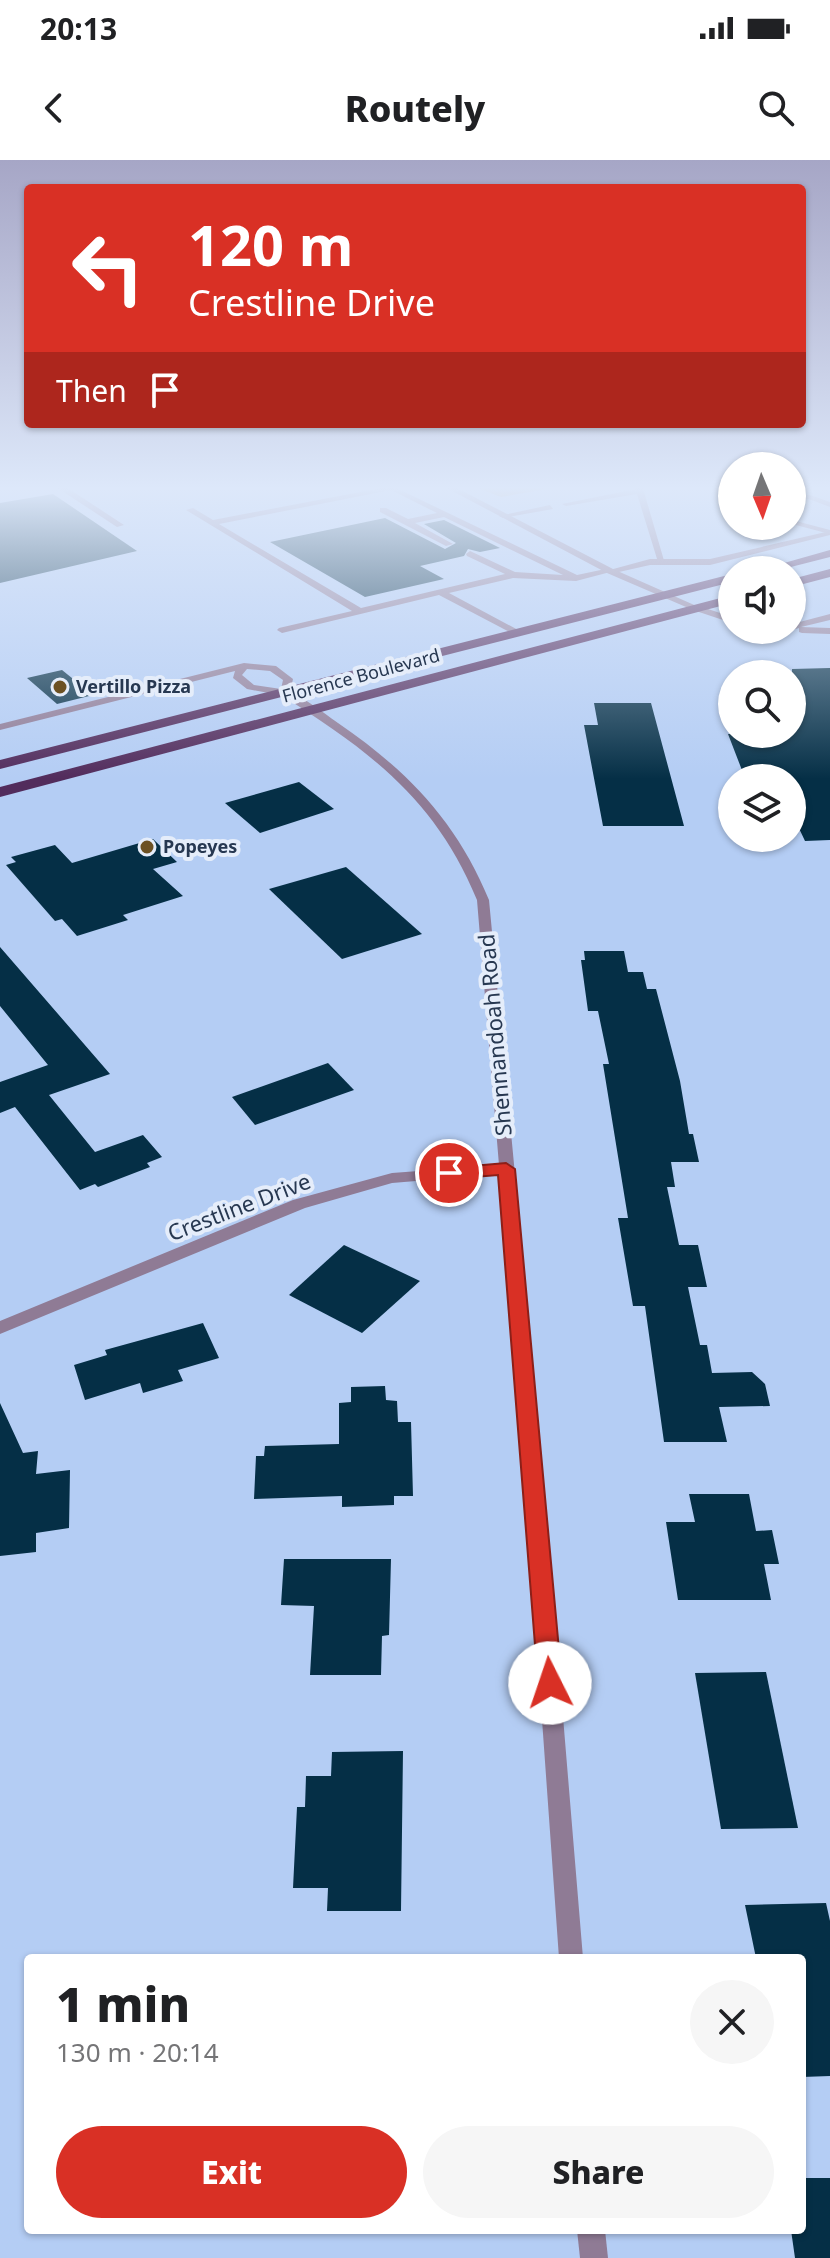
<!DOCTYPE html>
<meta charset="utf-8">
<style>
:root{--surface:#fff;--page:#f6f6f6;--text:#202124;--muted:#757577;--accent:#d93025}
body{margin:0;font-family:"Noto Sans",sans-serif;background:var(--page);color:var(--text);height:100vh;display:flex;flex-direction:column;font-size:30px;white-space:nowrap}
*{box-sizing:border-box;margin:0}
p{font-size:26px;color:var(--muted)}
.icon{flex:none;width:44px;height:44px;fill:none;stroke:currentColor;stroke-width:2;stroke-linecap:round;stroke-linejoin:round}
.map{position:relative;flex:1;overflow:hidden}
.side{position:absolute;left:24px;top:1794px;width:782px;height:280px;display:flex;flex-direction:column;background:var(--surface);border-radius:8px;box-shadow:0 2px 6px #0004}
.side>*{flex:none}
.banner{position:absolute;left:24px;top:24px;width:782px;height:244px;border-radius:8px;box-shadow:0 2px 6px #0004;background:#d93025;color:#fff;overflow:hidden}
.needle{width:52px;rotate:178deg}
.buttons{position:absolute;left:718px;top:292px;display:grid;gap:16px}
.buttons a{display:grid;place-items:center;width:88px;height:88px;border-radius:50%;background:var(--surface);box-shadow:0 2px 6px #0004;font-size:40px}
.pin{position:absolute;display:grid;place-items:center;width:68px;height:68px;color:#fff;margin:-34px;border:4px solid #fff;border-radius:50%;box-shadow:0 2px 8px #0007}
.me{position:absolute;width:88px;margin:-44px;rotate:356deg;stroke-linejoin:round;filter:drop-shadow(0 0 6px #0008)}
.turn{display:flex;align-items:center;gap:28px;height:168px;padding:0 32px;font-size:36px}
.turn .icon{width:104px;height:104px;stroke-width:2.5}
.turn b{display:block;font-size:56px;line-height:68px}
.then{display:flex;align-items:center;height:76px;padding:0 32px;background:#0003;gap:16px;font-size:30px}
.round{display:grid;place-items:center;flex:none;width:84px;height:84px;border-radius:42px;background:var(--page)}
.summary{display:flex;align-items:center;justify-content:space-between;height:136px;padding:0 32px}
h1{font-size:48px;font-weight:800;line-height:60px}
.primary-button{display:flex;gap:16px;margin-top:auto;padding:16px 32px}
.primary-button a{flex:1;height:92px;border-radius:48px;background:var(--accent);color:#fff;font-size:32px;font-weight:800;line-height:92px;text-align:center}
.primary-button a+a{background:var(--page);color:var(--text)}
.status{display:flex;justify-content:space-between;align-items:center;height:56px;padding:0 40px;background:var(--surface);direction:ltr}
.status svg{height:22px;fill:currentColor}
header{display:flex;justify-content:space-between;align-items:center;height:104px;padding:0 32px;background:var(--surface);font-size:36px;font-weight:800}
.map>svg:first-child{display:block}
.green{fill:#bb9c69}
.building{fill:#052f46}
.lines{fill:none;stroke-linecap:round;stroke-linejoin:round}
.service{fill:#8f7b95;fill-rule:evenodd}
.minor{fill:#8f7b95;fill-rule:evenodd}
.tertiary{fill:#8f7b95;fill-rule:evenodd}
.trunk{fill:#522c5c;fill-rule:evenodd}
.route{fill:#d93025;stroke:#8d1f18;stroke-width:2}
.poi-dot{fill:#6c5123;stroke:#e5edfa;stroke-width:3}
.labels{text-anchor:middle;stroke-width:8;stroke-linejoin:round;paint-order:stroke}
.far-street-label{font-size:18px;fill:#273851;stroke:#e5edfa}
.far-poi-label{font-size:18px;font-weight:bold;fill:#273851;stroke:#e5edfa;text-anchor:start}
.street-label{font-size:22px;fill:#273851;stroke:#e5edfa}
</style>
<div class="status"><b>20:13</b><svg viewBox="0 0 49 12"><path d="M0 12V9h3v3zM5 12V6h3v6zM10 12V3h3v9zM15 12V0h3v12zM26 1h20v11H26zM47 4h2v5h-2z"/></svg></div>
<header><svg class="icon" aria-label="back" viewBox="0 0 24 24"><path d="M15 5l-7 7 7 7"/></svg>Routely<svg class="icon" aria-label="search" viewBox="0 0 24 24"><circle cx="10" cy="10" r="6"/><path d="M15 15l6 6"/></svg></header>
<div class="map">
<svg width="830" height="2098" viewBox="0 0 830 2098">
<rect width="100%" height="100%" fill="#b4cdf4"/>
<polygon class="green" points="470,325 570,325 501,337"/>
<g class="building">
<polygon points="53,334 137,391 0,423 0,343"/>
<polygon points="385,358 445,389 456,383 424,364 444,360 500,388 480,392 468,389 464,396 420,406 444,419 365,437 270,382"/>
<polygon points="830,508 830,680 805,681 796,662 792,662 792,618 745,618 728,574 792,574 792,509"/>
<polygon points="62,510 93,535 57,544 27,518"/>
<polygon points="594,543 651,543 684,666 603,666 584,565 598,565"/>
<polygon points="299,622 334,649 260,673 225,643"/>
<polygon points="153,679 177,702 153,709 183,736 123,755 128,760 77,776 62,759 55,761 6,705 16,702 11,697 55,685 72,703"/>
<polygon points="346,707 422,774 342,799 269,729"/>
<polygon points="0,787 110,914 49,935 95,992 143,975 162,997 147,1003 150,1007 98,1027 95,1024 80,1030 15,947 0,953 0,922 48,905 0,846"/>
<polygon points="584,791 624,791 628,812 643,812 647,829 656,829 680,921 689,974 693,974 699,1002 671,1002 675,1027 667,1027 679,1085 698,1085 707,1127 688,1127 700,1185 707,1185 712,1213 752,1212 765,1224 770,1246 719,1247 727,1282 664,1282 645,1146 633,1146 618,1058 628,1058 603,904 609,904 598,851 588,851 581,800 585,800"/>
<polygon points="328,903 354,930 255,965 232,937"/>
<polygon points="344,1085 420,1121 362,1173 289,1135"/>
<polygon points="203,1163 219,1198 178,1210 183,1221 143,1233 140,1223 85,1240 74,1205 107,1195 105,1190"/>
<polygon points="385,1226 386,1240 397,1241 398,1262 411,1262 413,1336 394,1336 394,1345 342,1347 342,1336 254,1339 256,1296 264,1296 265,1286 339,1284 339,1243 351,1242 351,1227"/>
<polygon points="0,1243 23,1293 38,1291 36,1314 70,1310 69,1368 36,1373 36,1392 0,1396"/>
<polygon points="689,1334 749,1334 756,1371 772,1370 779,1404 764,1404 771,1440 678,1440 666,1362 695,1362"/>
<polygon points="284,1399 391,1399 389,1475 382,1476 381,1515 310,1515 314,1446 281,1445"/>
<polygon points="766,1512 798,1668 721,1669 695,1513"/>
<polygon points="403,1591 401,1751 327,1751 328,1728 293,1728 297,1647 305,1647 306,1616 331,1616 332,1592"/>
<polygon points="826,1743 830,1761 830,1916 802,1917 802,1798 756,1798 745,1745"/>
<polygon points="802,2018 830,2018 830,2098 795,2098 791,2070 802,2070"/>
</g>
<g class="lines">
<g class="service">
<polygon points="53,325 63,325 124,365 117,367"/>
<polygon points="634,325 642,325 665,404 658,402 637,334 566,346 562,344 636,329"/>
<path d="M 392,326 L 577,415 L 610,408 L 614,411 L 576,421 L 513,418 L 449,433 L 520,471 L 520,475 L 517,476 L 439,435 L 282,473 L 277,470 L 279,468 L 352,451 L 186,350 L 193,348 L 213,360 ZM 391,330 L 437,353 L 408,359 L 386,348 L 380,348 L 380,352 L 446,386 L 453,384 L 415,363 L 444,357 L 563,415 L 515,412 L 470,391 L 466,394 L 467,396 L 505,414 L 361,448 L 219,364 Z"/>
<polygon points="792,335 810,335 830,342 830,347 809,339 792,339"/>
<polygon points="550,345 553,349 503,358 499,356"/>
<polygon points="792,360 830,370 830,374 792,364"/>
<polygon points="696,445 732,457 732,463 693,450 693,446"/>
<polygon points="830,454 830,460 801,467 830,468 830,474 802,473 799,472 799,468 792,470 792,464"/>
<path d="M 244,503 L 276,506 L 293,519 L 290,533 L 285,536 L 247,529 L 233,518 L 235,511 L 0,570 L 0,564 ZM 247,509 L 270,511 L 283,520 L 281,529 L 254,525 L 242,515 Z"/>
</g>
<g class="minor">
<polygon points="830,371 830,375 710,405 650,405 610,414 606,411 650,399 710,399"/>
<path d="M 285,530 C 304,537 321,551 338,563 C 407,610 457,662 489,740 L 540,1279 L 583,1798 L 559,1798 L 522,1279 L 500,1014 L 392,1023 L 305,1048 L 0,1174 L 0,1161 L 293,1040 L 392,1013 L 499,1005 L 477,740 C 436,640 370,591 281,535 L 281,531 Z"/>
<polygon points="577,2070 605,2070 608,2098 580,2098"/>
</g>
<polygon class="tertiary" points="441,325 451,325 613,409 701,448 693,450 607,413"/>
<g class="trunk">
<polygon points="830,390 830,397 779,410 759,410"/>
<polygon points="830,409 830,417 792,427 792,419"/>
<polygon points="732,414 732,422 0,609 0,600"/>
<polygon points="732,435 732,443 0,637 0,627"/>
</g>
</g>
<linearGradient id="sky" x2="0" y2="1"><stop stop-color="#a6a6c6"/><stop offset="0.53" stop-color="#dde8fa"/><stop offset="1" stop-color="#dde8fa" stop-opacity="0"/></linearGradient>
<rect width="830" height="619" fill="url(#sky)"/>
<polygon class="route" points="506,1003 515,1009 562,1523 559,1531 550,1534 541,1531 538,1523 498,1015 449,1019 440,1013 449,1008"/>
<g class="poi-dot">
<circle cx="60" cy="527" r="8"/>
<circle cx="147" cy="687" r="8"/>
</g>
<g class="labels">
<g class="far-street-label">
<text transform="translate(361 516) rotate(-15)" y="6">Florence Boulevard</text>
</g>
<g class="far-poi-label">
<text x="76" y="533">Vertillo Pizza</text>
<text x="163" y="693">Popeyes</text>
</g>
<g class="street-label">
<text transform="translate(495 875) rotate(-95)" y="8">Shennandoah Road</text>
<text transform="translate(239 1047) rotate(-21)" y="8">Crestline Drive</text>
</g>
</g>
</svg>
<div class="buttons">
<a><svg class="needle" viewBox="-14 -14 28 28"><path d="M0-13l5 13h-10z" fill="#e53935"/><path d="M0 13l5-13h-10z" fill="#757577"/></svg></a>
<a><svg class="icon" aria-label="sound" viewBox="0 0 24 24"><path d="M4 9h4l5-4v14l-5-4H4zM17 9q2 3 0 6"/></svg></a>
<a><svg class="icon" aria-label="search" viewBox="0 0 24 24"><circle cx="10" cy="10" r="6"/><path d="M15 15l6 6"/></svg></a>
<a><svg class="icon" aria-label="layers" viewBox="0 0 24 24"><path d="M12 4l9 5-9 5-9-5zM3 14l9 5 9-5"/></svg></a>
</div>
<div class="pin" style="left:449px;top:1013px;background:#d93025"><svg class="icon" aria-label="arrive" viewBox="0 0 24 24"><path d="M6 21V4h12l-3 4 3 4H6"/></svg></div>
<svg class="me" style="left:550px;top:1523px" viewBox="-20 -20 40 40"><circle r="19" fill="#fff"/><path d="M0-13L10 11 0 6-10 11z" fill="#d93025"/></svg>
<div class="banner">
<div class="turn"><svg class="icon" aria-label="left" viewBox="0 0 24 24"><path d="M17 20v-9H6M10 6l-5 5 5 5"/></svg><div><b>120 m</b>Crestline Drive</div></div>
<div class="then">Then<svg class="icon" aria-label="arrive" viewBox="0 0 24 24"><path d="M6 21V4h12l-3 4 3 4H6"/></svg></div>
</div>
<section class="side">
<div class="summary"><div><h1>1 min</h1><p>130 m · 20:14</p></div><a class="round"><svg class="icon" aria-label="close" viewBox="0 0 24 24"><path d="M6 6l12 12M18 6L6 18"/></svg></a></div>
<div class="primary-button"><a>Exit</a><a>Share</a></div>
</section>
</div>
